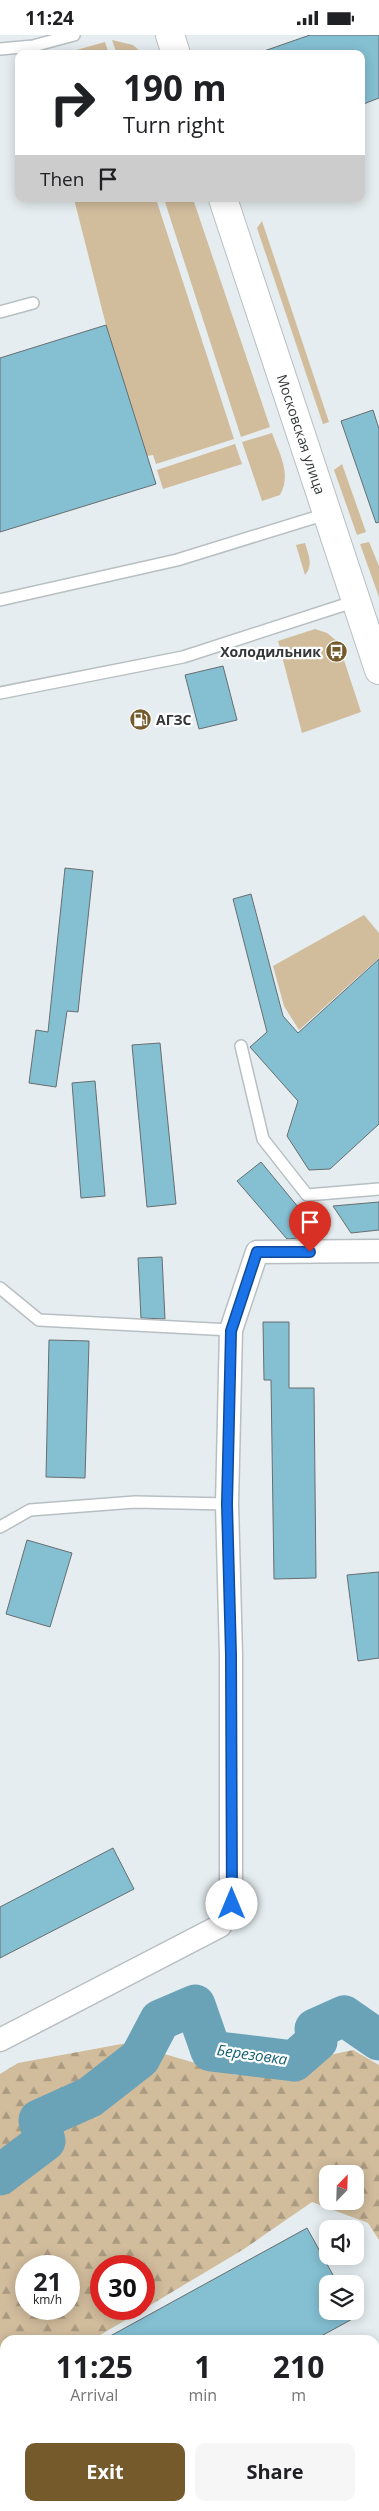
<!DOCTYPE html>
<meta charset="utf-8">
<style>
:root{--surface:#fff;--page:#f6f6f6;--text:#202124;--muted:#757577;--accent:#755a2c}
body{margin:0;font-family:"Open Sans",sans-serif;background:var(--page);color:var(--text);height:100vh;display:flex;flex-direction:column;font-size:19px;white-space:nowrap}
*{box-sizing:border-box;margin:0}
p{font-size:16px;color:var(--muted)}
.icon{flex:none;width:28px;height:28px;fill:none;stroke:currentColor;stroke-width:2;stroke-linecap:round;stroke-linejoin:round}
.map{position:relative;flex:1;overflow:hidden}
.sheet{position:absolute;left:0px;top:2300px;width:380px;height:176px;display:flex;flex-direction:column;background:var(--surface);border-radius:15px 15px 0 0;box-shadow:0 2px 12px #0003}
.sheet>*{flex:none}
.guide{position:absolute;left:15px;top:15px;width:350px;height:152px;border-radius:10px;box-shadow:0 2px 12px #0003;background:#fff;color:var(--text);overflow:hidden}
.needle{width:32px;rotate:23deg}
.controls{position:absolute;left:319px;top:2130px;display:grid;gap:10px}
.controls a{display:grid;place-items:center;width:45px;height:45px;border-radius:10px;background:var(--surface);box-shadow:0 2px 12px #0003;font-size:25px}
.speed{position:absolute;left:15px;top:2220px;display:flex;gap:10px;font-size:25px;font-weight:700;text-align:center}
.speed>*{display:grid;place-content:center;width:65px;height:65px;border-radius:50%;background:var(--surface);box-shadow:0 2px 12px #0003;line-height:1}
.speed small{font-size:12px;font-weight:400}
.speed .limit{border:8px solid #d22;background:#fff;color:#111}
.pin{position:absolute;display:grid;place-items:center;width:42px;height:42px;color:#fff;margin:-51px -21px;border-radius:50% 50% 50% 0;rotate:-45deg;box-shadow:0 0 5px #0007}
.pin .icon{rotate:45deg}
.me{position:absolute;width:55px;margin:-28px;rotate:0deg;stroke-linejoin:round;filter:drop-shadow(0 0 4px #0008)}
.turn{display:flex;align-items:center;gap:18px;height:105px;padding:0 25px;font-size:22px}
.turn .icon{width:65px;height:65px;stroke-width:2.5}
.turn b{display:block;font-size:35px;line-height:42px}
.then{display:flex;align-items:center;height:48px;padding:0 25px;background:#0003;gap:10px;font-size:19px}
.eta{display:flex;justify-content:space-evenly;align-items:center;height:85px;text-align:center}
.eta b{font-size:30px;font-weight:700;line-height:35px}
.primary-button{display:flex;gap:10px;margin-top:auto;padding:10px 25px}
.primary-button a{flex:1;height:58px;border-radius:10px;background:var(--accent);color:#fff;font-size:20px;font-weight:700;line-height:58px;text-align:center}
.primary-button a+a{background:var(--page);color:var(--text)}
.status{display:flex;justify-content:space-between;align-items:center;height:35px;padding:0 25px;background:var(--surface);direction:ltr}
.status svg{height:14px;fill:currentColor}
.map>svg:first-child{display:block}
.grass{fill:#d1bc9c}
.forest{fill:url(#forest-firs);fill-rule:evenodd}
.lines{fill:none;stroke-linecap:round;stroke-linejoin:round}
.river{stroke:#6aa3b7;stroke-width:41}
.building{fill:#84bfd2;stroke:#676e70}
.service-casing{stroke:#b8bfc2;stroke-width:14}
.minor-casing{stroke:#b8bfc2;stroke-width:25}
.secondary-casing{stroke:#b8bfc2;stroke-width:30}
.service{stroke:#fff;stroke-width:11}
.minor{stroke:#fff;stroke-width:22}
.secondary{stroke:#fff;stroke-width:28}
.route-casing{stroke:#114b97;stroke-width:12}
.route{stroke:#1a73e8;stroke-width:9}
.labels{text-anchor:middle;stroke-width:4.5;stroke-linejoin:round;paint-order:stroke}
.street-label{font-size:14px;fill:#343738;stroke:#fff}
.poi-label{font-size:14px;font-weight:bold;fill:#343738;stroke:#fff;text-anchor:end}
.water-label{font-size:15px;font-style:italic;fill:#156176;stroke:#fff}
</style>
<div class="status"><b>11:24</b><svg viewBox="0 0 49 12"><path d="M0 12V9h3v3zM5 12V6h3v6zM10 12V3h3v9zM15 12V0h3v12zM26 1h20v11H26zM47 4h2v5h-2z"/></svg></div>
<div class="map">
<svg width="379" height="2476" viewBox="0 0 379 2476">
<defs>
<pattern id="forest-firs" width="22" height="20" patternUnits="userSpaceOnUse" patternTransform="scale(1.25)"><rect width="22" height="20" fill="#d1bc9c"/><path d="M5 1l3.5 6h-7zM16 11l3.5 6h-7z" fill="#aa9a80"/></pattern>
</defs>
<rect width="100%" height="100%" fill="#e5edf0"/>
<g class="grass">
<polygon points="112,5 133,10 143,19 117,19"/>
<polygon points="105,7 109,19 62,19"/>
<polygon points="74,164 156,164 234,404 156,429 153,420 147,421 106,290"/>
<polygon points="164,164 193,164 270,392 241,402"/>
<polygon points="262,186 329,387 323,389 257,193"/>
<path d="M 272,398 C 279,418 292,439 280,460 L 262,466 L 242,407 Z"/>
<polygon points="235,409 242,429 163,454 157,435"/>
<polygon points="342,429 366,497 357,500 334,435"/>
<polygon points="369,507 379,531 379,562 360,509"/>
<path d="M 305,508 C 308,519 314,530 305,540 L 296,510 Z"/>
<polygon points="315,594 327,598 338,607 361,677 302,698 278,606"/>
<polygon points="364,880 379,898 379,923 299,995 284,971 273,931"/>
</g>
<path class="forest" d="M 127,2008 L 236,2040 L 353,2015 L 379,2030 L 379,2205 L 368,2188 L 312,2167 L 244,2214 L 92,2305 L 5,2305 L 5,2317 L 0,2319 L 0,2039 L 18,2028 ZM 328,2139 L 355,2139 L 355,2166 L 328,2166 ZM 26,2231 L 69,2231 L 69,2274 L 26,2274 ZM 101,2231 L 144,2231 L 144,2274 L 101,2274 Z"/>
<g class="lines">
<polyline class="river" points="0,2140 45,2106 39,2085 90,2062 140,2023 160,1985 195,1970 211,2016 294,2026 317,2006 315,1994 344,1981 379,2005"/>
</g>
<g class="building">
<polygon points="310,0 379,0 379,63 361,70 361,19 265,19 264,16"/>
<polygon points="106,290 156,449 0,497 0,323"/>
<polygon points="373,375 379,394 379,487 376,488 341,386"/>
<polygon points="223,631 237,685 199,694 185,640"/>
<polygon points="65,833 93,836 78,977 67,976 56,1052 29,1048 36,995 48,997"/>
<polygon points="251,859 283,981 298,998 379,924 379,1089 330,1134 309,1135 287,1101 298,1066 250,1012 267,997 233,864"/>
<polygon points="160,1008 176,1169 147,1172 132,1010"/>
<polygon points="95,1046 105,1161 81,1163 72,1048"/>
<polygon points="261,1127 322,1201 287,1204 237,1146"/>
<polygon points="379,1167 379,1195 351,1198 333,1171"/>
<polygon points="162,1222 165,1284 141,1283 138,1223"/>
<polygon points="263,1287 289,1287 289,1353 314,1353 316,1543 274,1544 271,1345 264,1345"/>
<polygon points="49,1305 89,1306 85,1443 46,1442"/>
<polygon points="27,1505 72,1518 50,1592 6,1579"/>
<polygon points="379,1537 379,1623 358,1626 347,1540"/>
<polygon points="113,1813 134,1854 0,1923 0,1872"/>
<polygon points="307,2193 338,2249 328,2249 328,2276 353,2276 356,2282 314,2305 103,2305"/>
</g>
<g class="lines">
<defs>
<g id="service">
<polyline points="0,14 33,11 74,0"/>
<polyline points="0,277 33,268"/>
<polyline points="0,565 177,525 326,479"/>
<polyline points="0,658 183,622 356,566"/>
<polyline points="241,1011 263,1104 307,1160 379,1154"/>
<polyline points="0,1253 39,1285 231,1295"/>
<polyline points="0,1492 30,1475 135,1467 227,1469"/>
</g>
<polyline id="minor" points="0,2005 220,1891 231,1869 231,1620 227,1469 231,1295 257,1217 379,1216"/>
<g id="secondary">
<polyline points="170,0 176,19"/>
<path id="s1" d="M 223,164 L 379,635"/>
</g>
</defs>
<use href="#service" class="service-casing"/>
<use href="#minor" class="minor-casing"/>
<use href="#secondary" class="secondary-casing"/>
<use href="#service" class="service"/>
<use href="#minor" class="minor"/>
<use href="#secondary" class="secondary"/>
</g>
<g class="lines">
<defs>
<polyline id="route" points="232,1869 231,1620 227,1469 231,1296 257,1217 310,1217"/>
</defs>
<use href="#route" class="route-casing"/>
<use href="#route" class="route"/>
</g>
<defs>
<symbol id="bus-disc" viewBox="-11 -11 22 22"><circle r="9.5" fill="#755a2c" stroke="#fff"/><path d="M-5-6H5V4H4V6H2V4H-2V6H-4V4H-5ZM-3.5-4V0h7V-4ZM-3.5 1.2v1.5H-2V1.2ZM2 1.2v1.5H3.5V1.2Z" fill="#fff"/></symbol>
<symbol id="fuel-disc" viewBox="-11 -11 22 22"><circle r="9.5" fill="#755a2c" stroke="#fff"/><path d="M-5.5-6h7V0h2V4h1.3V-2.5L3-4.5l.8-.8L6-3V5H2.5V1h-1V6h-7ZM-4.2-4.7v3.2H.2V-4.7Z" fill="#fff"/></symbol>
</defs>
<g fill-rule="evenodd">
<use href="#bus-disc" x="324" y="604" width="25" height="25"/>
<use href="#fuel-disc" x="128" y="672" width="25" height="25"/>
</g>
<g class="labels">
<g class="street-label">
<text dy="5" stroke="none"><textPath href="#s1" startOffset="248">Московская улица</textPath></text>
</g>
<g class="poi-label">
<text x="321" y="622">Холодильник</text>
<text x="156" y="690" text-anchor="start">АГЗС</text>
</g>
<g class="water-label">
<text transform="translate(252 2020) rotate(8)" y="5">Березовка</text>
</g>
</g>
</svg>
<div class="controls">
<a><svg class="needle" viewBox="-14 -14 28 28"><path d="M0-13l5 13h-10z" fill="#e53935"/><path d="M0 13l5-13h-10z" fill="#757577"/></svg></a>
<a><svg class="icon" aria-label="sound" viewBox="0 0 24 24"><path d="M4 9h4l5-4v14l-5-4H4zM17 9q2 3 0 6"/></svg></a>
<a><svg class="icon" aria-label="layers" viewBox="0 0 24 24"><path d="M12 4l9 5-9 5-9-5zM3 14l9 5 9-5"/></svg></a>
</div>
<div class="speed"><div>21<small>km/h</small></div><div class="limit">30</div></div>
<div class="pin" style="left:310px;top:1217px;background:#d93025"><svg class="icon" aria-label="arrive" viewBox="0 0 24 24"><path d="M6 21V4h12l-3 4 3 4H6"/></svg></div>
<svg class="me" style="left:232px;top:1869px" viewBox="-20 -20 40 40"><circle r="19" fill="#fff"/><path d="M0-13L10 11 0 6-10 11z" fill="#1a73e8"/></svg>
<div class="guide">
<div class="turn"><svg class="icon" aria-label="right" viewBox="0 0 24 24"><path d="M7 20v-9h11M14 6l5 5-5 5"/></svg><div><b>190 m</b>Turn right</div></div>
<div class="then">Then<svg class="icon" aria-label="arrive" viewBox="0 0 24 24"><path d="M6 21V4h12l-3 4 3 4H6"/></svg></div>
</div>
<section class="sheet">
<div class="eta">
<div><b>11:25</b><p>Arrival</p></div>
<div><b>1</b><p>min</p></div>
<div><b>210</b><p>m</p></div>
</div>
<div class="primary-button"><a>Exit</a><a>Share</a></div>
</section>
</div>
